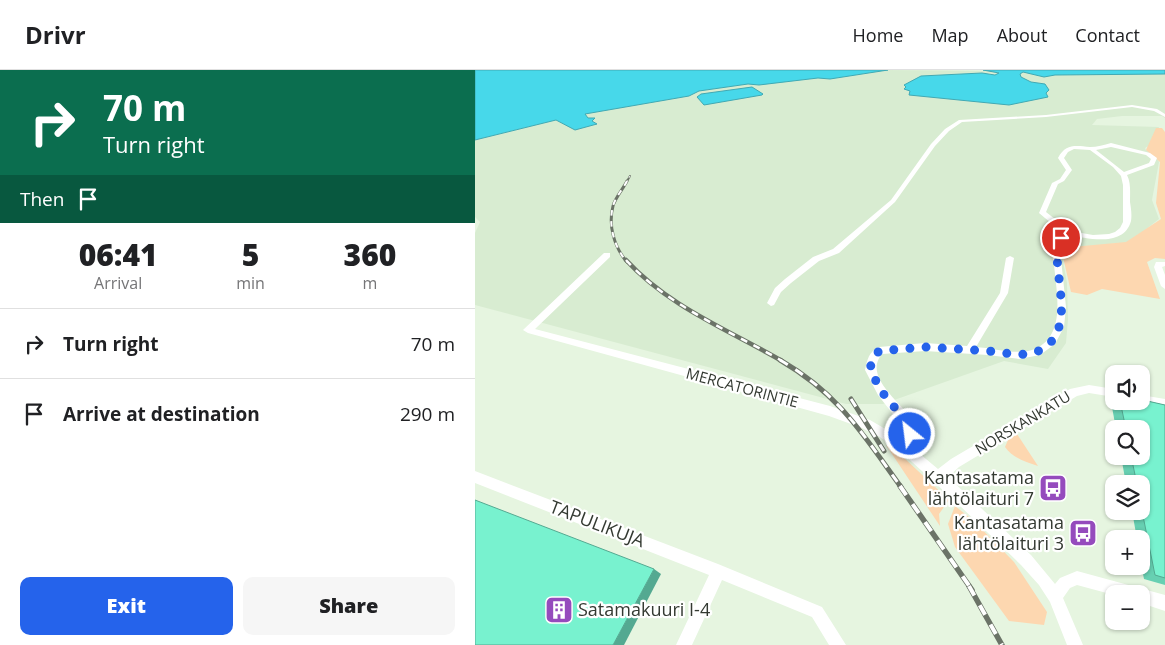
<!DOCTYPE html>
<meta charset="utf-8">
<style>
:root{--surface:#fff;--page:#f6f6f6;--text:#202124;--muted:#757577;--line:#e0e0e0;--accent:#2563eb}
body{margin:0;font-family:"Open Sans",sans-serif;background:var(--page);color:var(--text);height:100vh;display:flex;flex-direction:column;font-size:19px;white-space:nowrap}
*{box-sizing:border-box;margin:0}
p{font-size:16px;color:var(--muted)}
.icon{flex:none;width:28px;height:28px;fill:none;stroke:currentColor;stroke-width:2;stroke-linecap:round;stroke-linejoin:round}
.map{position:relative;flex:1;overflow:hidden}
.panel{display:flex;flex-direction:column;background:var(--surface);width:475px}
.panel>*{flex:none}
.hud{background:#0b6e4f;color:#fff;overflow:hidden}
.buttons{position:absolute;left:630px;top:295px;display:grid;gap:10px}
.buttons a{display:grid;place-items:center;width:45px;height:45px;border-radius:10px;background:var(--surface);box-shadow:0 1px 4px #0004;font-size:25px}
.pin{position:absolute;display:grid;place-items:center;width:42px;height:42px;color:#fff;margin:-21px;border:2px solid #fff;border-radius:50%;box-shadow:0 1px 5px #0007}
.me{position:absolute;width:55px;margin:-28px;rotate:331deg;stroke-linejoin:round;filter:drop-shadow(0 0 4px #0008)}
.turn{display:flex;align-items:center;gap:18px;height:105px;padding:0 20px;font-size:22px}
.turn .icon{width:65px;height:65px;stroke-width:2.5}
.turn b{display:block;font-size:35px;line-height:42px}
.then{display:flex;align-items:center;height:48px;padding:0 20px;background:#0003;gap:10px;font-size:19px}
.eta{display:flex;justify-content:space-evenly;align-items:center;height:85px;text-align:center}
.eta b{font-size:30px;font-weight:800;line-height:35px}
.primary-button{display:flex;gap:10px;margin-top:auto;padding:10px 20px}
.primary-button a{flex:1;height:58px;border-radius:10px;background:var(--accent);color:#fff;font-size:20px;font-weight:800;line-height:58px;text-align:center}
.primary-button a+a{background:var(--page);color:var(--text)}
ul{padding:0;list-style:none}
li{display:flex;align-items:center;gap:15px;height:70px;padding:0 20px;border-top:1px solid var(--line)}
li div{flex:1}
li b{display:block;font-size:19px}
li em{font-style:normal}
header{display:flex;align-items:center;gap:30px;box-sizing:border-box;height:70px;padding:0 25px;background:var(--surface);border-bottom:1px solid var(--line)}
header strong{font-size:24px}
nav{display:flex;gap:28px;margin-inline-start:auto;font-size:18px}
main{display:flex;flex:1;min-height:0}
.map>svg:first-child{display:block}
.built{fill:#d8ecd1}
.green{fill:#fdd7b0}
.water{fill:#47d8ea;stroke:#41a9b3}
.lines{fill:none;stroke-linecap:round;stroke-linejoin:round}
.minor{fill:#fff;fill-rule:evenodd}
.rail-far4-casing{stroke:#6b7367;stroke-width:2}
.rail-far3-casing{stroke:#6b7367;stroke-width:3}
.rail-far2-casing{stroke:#6b7367;stroke-width:4.5}
.rail-far1-casing{stroke:#6b7367;stroke-width:5}
.rail-casing{stroke:#6b7367;stroke-width:5.5}
.rail-far4{stroke:#fff;stroke-width:1;stroke-dasharray:3;stroke-linecap:butt}
.rail-far3{stroke:#fff;stroke-width:2;stroke-dasharray:5.5;stroke-linecap:butt}
.rail-far2{stroke:#fff;stroke-width:2.5;stroke-dasharray:7;stroke-linecap:butt}
.rail-far1{stroke:#fff;stroke-width:3;stroke-dasharray:9;stroke-linecap:butt}
.rail{stroke:#fff;stroke-width:4;stroke-dasharray:11;stroke-linecap:butt}
.wall{fill:#67d0b2}
.shaded-wall{fill:#54a991}
.building{fill:#78f2cf;stroke:#54a991}
.route{stroke:#2563eb;stroke-width:9;stroke-dasharray:0 16.2}
.labels{text-anchor:middle;stroke-width:4.5;stroke-linejoin:round;paint-order:stroke}
.street-label{font-size:15px;fill:#343a32;stroke:#fff}
.near-poi-label{font-size:18px;fill:#343a32;stroke:#fff;text-anchor:end}
.near-street-label{font-size:18px;fill:#343a32;stroke:#fff}
</style>
<header>
<strong>Drivr</strong>
<nav><a>Home</a><a>Map</a><a>About</a><a>Contact</a></nav>
</header>
<main>
<section class="panel">
<div class="hud">
<div class="turn"><svg class="icon" aria-label="right" viewBox="0 0 24 24"><path d="M7 20v-9h11M14 6l5 5-5 5"/></svg><div><b>70 m</b>Turn right</div></div>
<div class="then">Then<svg class="icon" aria-label="arrive" viewBox="0 0 24 24"><path d="M6 21V4h12l-3 4 3 4H6"/></svg></div>
</div>
<div class="eta">
<div><b>06:41</b><p>Arrival</p></div>
<div><b>5</b><p>min</p></div>
<div><b>360</b><p>m</p></div>
</div>
<ul>
<li><svg class="icon" aria-label="right" viewBox="0 0 24 24"><path d="M7 20v-9h11M14 6l5 5-5 5"/></svg><div><b>Turn right</b></div><em>70 m</em></li>
<li><svg class="icon" aria-label="arrive" viewBox="0 0 24 24"><path d="M6 21V4h12l-3 4 3 4H6"/></svg><div><b>Arrive at destination</b></div><em>290 m</em></li>
</ul>
<div class="primary-button"><a>Exit</a><a>Share</a></div>
</section>
<div class="map">
<svg width="690" height="575" viewBox="0 0 690 575">
<rect width="100%" height="100%" fill="#e6f5e0"/>
<polygon class="built" points="413,0 521,1 524,2 524,4 507,3 446,6 430,19 435,21 435,25 534,35 571,22 570,14 556,12 546,7 545,4 548,2 569,7 580,5 690,4 690,48 687,46 647,46 622,49 617,55 684,57 677,76 671,77 670,79 681,87 684,92 677,130 684,149 651,175 642,173 593,181 587,186 592,213 593,249 591,273 573,299 529,291 408,334 371,334 0,235 0,163 5,152 0,147 0,70 81,50 100,60 122,54 117,50 120,48 113,48 109,44 214,26 224,21 273,14 284,15 343,8 355,9"/>
<g class="green">
<polygon points="681,58 687,58 690,62 690,189 680,188 672,192 685,229 627,219 612,225 596,222 586,178 651,172 686,149 681,133 685,92 671,80"/>
<path d="M 542,364 L 563,396 C 550,392 538,388 530,377 L 533,370 Z"/>
<polygon points="411,375 426,385 474,430 464,444 465,456"/>
<polygon points="480,436 499,451 539,492 572,542 569,555 534,551 480,477 473,454"/>
</g>
<g class="water">
<polygon points="0,0 413,0 355,9 343,8 284,15 273,14 224,21 214,26 110,44 113,48 120,48 117,51 122,54 100,60 81,50 0,70"/>
<polygon points="508,0 690,0 690,4 580,5 569,7 548,2 545,4 546,7 556,12 570,14 574,20 571,23 573,27 534,35 434,25 435,21 429,19 431,17 429,15 446,6 507,3 520,5 524,3"/>
<polygon points="277,17 288,24 287,25 229,35 222,27 226,24"/>
</g>
<g class="lines">
<g class="minor">
<polygon points="657,35 682,39 690,44 690,47 679,41 657,37 571,47 487,52 474,61 460,76 420,132 364,183 344,191 316,213 306,222 299,235 296,236 292,233 300,218 310,209 338,187 358,179 416,130 456,74 470,59 484,50 571,45"/>
<path d="M 636,73 L 675,83 L 682,88 L 679,95 L 652,105 C 656,113 655,122 655,132 C 656,138 657,145 656,151 C 649,177 614,169 594,165 L 589,169 L 585,179 L 591,237 L 589,257 L 580,274 L 565,285 L 544,289 L 513,285 L 450,281 L 407,284 C 387,307 428,333 439,353 C 440,356 440,360 441,364 L 433,374 L 463,399 L 476,389 L 595,319 L 614,315 L 639,319 L 639,327 L 614,323 L 602,326 L 484,397 L 473,407 L 556,485 L 580,514 L 585,508 L 602,501 L 690,525 L 690,541 L 666,533 L 666,524 L 639,524 L 639,525 L 602,515 L 595,518 L 588,528 L 608,575 L 592,575 L 575,532 L 564,515 L 546,495 L 480,431 L 426,382 L 405,367 L 387,358 L 354,346 L 53,263 L 48,260 L 129,183 L 135,183 L 135,187 L 60,259 L 355,336 L 395,350 L 424,367 L 429,362 L 428,357 L 403,325 L 390,300 C 392,290 394,281 404,277 L 450,273 L 492,276 L 525,223 L 531,188 L 535,186 L 539,188 L 533,223 L 501,277 C 519,278 543,286 560,279 C 592,265 581,221 579,194 C 578,189 576,183 577,178 C 579,172 583,167 588,163 L 564,143 L 577,113 L 585,109 L 591,100 L 583,88 C 591,73 601,76 615,77 C 622,77 629,75 636,73 ZM 636,77 L 671,85 L 676,89 L 674,93 L 649,102 L 621,80 ZM 599,79 L 615,80 L 638,97 L 646,106 L 648,115 L 648,152 L 645,158 L 640,162 L 634,164 L 618,165 L 595,161 L 571,142 L 583,114 L 589,111 L 597,100 L 589,88 L 593,82 Z"/>
<polygon points="681,192 690,192 690,196 687,197 690,205 690,219 686,216 679,197"/>
<polygon points="666,325 690,329 690,339 662,332 666,331"/>
<polygon points="0,401 243,494 347,537 371,575 354,575 337,547 247,510 217,575 201,575 234,505 0,413"/>
</g>
<defs>
<polyline id="rail-far4" points="151,113 155,106"/>
<path id="rail-far3" d="M 152,111 C 148,119 140,128 138,136 C 133,155 139,177 152,192"/>
<path id="rail-far2" d="M 151,190 C 194,237 254,260 307,291"/>
<g id="rail-far1">
<path d="M 305,290 C 365,325 387,363 426,417"/>
<polyline points="376,329 409,381"/>
</g>
<g id="rail">
<polyline points="425,416 497,520"/>
<polyline points="494,516 527,575"/>
</g>
</defs>
<use href="#rail-far4" class="rail-far4-casing"/>
<use href="#rail-far3" class="rail-far3-casing"/>
<use href="#rail-far2" class="rail-far2-casing"/>
<use href="#rail-far1" class="rail-far1-casing"/>
<use href="#rail" class="rail-casing"/>
<use href="#rail-far4" class="rail-far4"/>
<use href="#rail-far3" class="rail-far3"/>
<use href="#rail-far2" class="rail-far2"/>
<use href="#rail-far1" class="rail-far1"/>
<use href="#rail" class="rail"/>
</g>
<polygon class="wall" points="668,330 690,335 690,515 669,509 666,494 666,469 662,469 657,441 666,441 666,414 651,414 646,386 666,386 666,359 641,359 637,337 643,331 651,331 663,334"/>
<polygon class="shaded-wall" points="179,499 186,504 149,575 138,575"/>
<g class="building">
<polygon points="668,330 690,335 690,508 680,505 666,436 666,414 662,414 656,386 666,386 666,359 651,359 645,331 651,331 669,335"/>
<polygon points="0,430 179,499 138,575 0,575"/>
</g>
<g class="lines">
<polyline class="route" points="435,364 434,355 407,322 395,300 397,289 404,281 450,277 514,281 544,285 562,282 577,271 584,257 587,237 581,179 586,168"/>
</g>
<defs>
<symbol id="bus-square" viewBox="-11 -11 22 22"><rect x="-9" y="-9" width="18" height="18" rx="4" fill="#954bbd" stroke="#fff"/><path d="M-5-6H5V4H4V6H2V4H-2V6H-4V4H-5ZM-3.5-4V0h7V-4ZM-3.5 1.2v1.5H-2V1.2ZM2 1.2v1.5H3.5V1.2Z" fill="#fff"/></symbol>
<symbol id="building-square" viewBox="-11 -11 22 22"><rect x="-9" y="-9" width="18" height="18" rx="4" fill="#954bbd" stroke="#fff"/><path d="M-4-6H4V6H1V3H-1V6H-4ZM-2.5-4.3h1.7v1.8h-1.7ZM.8-4.3h1.7v1.8H.8ZM-2.5-1h1.7V.8h-1.7ZM.8-1h1.7V.8H.8Z" fill="#fff"/></symbol>
</defs>
<g fill-rule="evenodd">
<use href="#bus-square" x="562" y="402" width="32" height="32"/>
<use href="#bus-square" x="592" y="447" width="32" height="32"/>
<use href="#building-square" x="68" y="524" width="32" height="32"/>
</g>
<g class="labels">
<g class="street-label">
<text transform="translate(267 318) rotate(15)" y="5">MERCATORINTIE</text>
<text transform="translate(548 353) rotate(-31)" y="5">NORSKANKATU</text>
</g>
<g class="near-poi-label">
<text x="559" y="414">Kantasatama<tspan x="559" dy="21">lähtölaituri 7</tspan></text>
<text x="589" y="459">Kantasatama<tspan x="589" dy="21">lähtölaituri 3</tspan></text>
<text x="103" y="546" text-anchor="start">Satamakuuri I-4</text>
</g>
<g class="near-street-label">
<text transform="translate(122 454) rotate(21)" y="6">TAPULIKUJA</text>
</g>
</g>
</svg>
<div class="buttons">
<a><svg class="icon" aria-label="sound" viewBox="0 0 24 24"><path d="M4 9h4l5-4v14l-5-4H4zM17 9q2 3 0 6"/></svg></a>
<a><svg class="icon" aria-label="search" viewBox="0 0 24 24"><circle cx="10" cy="10" r="6"/><path d="M15 15l6 6"/></svg></a>
<a><svg class="icon" aria-label="layers" viewBox="0 0 24 24"><path d="M12 4l9 5-9 5-9-5zM3 14l9 5 9-5"/></svg></a>
<a>+</a>
<a>−</a>
</div>
<div class="pin" style="left:586px;top:168px;background:#d93025"><svg class="icon" aria-label="arrive" viewBox="0 0 24 24"><path d="M6 21V4h12l-3 4 3 4H6"/></svg></div>
<svg class="me" style="left:435px;top:364px" viewBox="-20 -20 40 40"><circle r="17" fill="#2563eb" stroke="#fff" stroke-width="3"/><path d="M0-11L8 9 0 5-8 9z" fill="#fff"/></svg>
</div>
</main>
